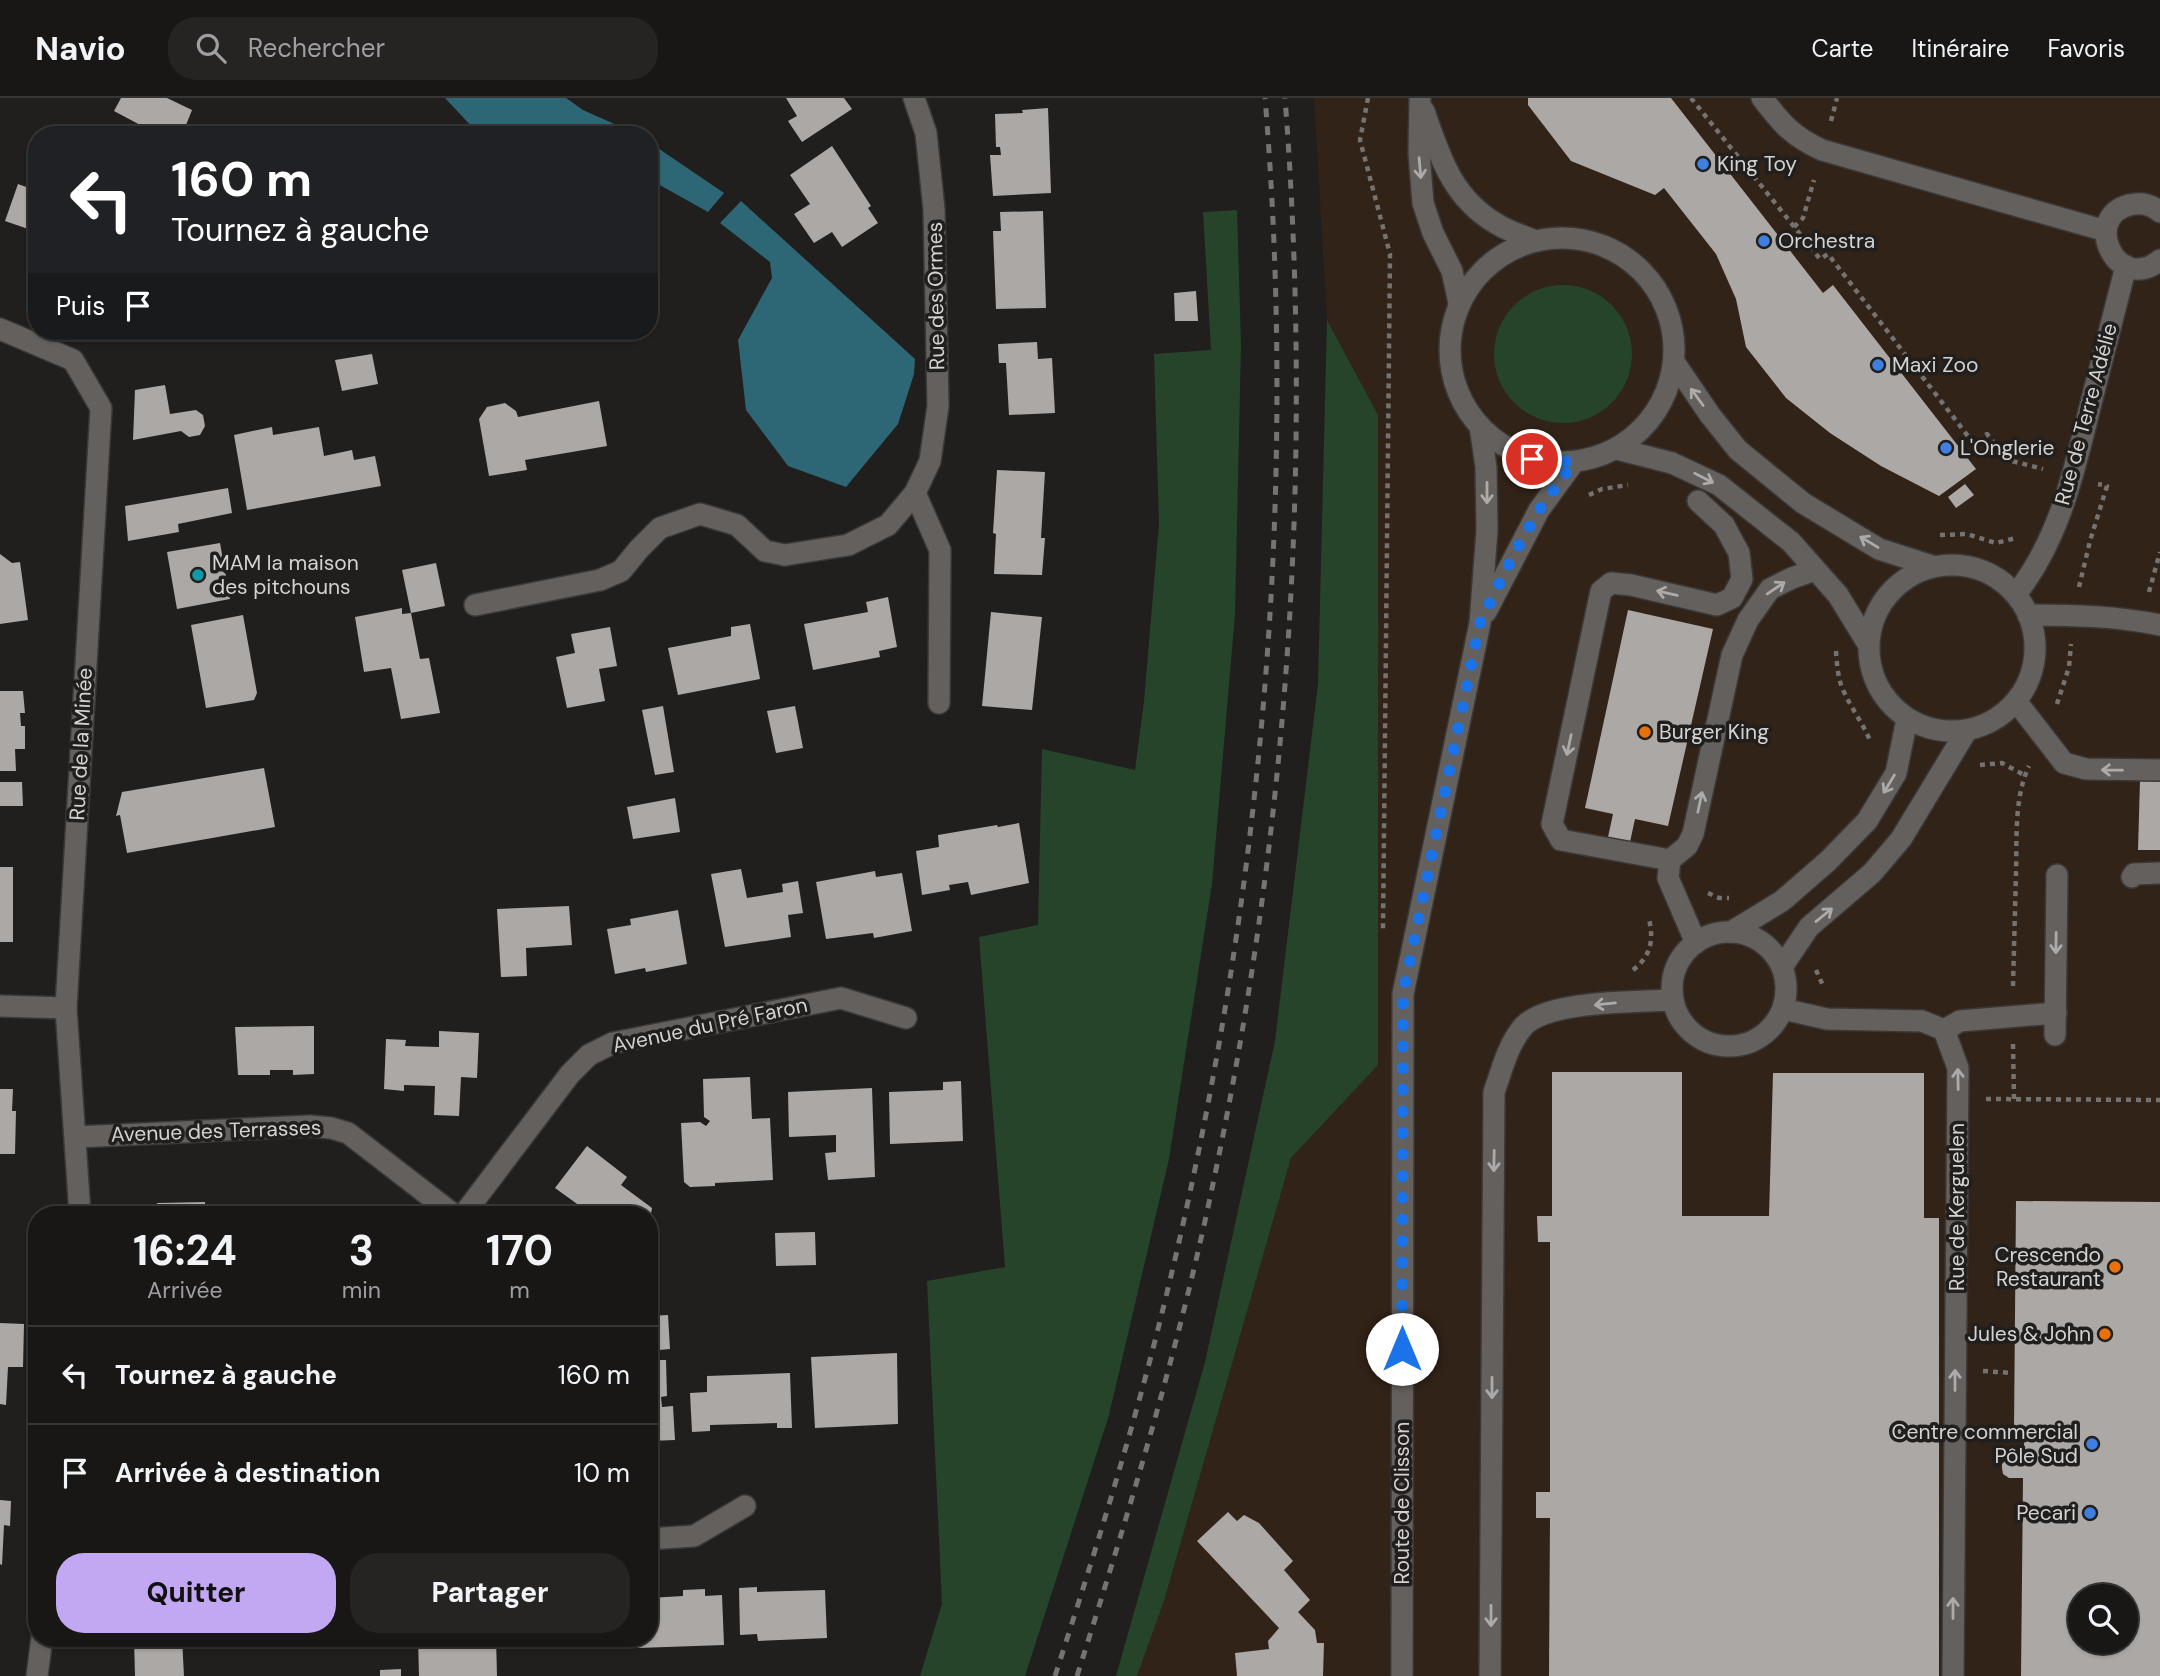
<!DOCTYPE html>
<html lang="fr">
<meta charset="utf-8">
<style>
:root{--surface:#191716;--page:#262423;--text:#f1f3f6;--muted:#9f9fa1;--line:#373635;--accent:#c2a7f2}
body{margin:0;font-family:"DM Sans",sans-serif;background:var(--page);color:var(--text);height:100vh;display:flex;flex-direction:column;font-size:26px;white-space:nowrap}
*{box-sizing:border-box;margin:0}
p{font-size:23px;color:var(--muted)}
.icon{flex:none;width:38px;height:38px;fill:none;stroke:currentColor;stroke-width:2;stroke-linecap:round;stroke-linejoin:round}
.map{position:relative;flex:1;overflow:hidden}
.panel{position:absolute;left:28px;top:1108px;width:630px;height:441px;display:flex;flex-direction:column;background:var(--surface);border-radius:28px;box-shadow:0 2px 5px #0004,0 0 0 2px var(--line)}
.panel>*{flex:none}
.banner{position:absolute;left:28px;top:28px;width:630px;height:214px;border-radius:28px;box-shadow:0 2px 5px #0004,0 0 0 2px var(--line);background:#202124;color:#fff;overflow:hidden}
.fabs{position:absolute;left:2068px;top:1486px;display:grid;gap:14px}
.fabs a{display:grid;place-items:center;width:70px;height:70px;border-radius:50%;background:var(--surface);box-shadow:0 2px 5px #0004,0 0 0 2px var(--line);font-size:35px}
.pin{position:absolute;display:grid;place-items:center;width:60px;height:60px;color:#fff;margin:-30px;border:4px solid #fff;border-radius:50%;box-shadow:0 2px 7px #0007}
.me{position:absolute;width:77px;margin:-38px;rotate:0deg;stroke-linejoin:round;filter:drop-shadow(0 0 5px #0008)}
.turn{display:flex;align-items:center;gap:24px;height:147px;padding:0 28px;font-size:32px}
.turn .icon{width:91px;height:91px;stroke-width:2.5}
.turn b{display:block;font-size:49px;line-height:60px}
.then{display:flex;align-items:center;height:66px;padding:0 28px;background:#0003;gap:14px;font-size:26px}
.eta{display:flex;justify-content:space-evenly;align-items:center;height:119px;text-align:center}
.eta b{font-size:42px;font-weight:700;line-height:49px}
.primary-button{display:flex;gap:14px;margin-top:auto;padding:14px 28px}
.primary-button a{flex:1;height:80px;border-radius:28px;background:var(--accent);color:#111;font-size:28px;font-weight:700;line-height:80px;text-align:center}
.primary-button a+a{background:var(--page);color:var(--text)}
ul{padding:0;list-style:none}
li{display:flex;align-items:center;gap:21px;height:98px;padding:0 28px;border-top:2px solid var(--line)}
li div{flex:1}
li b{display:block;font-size:26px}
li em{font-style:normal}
header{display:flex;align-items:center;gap:42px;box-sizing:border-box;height:98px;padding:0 35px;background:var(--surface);border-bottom:2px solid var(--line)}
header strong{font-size:33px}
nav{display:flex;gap:38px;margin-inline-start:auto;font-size:24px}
.search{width:490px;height:63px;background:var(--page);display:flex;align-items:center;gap:18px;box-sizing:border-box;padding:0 24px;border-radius:28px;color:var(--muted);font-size:26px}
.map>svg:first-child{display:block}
.commercial{fill:#322318;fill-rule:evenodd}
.green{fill:#254429}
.water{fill:#2d6675}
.building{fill:#aba8a6;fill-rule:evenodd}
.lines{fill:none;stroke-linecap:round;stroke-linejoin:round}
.lane-casing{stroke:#3b3937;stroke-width:24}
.street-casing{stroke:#3b3937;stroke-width:24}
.secondary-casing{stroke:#3b3937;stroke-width:24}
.path{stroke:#747371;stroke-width:4.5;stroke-dasharray:5 5;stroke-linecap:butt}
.lane{stroke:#63605e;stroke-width:21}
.street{stroke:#63605e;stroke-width:21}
.secondary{stroke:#63605e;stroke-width:21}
.rail{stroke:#767472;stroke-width:5;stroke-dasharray:9 9;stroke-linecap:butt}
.oneway{stroke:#acaba9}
.route{stroke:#1a73e8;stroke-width:12;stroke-dasharray:0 21.6}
.shop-dot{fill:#3f7fe0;stroke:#211f1d;stroke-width:2.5}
.culture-dot{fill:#0f9aa8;stroke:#211f1d;stroke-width:2.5}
.food-dot{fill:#e8710a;stroke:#211f1d;stroke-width:2.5}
.labels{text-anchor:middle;stroke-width:7;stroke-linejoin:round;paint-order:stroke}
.poi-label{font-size:21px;fill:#d4d3d1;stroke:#211f1d;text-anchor:start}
.street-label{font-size:21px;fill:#d4d3d1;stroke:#211f1d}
</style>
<header>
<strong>Navio</strong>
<div class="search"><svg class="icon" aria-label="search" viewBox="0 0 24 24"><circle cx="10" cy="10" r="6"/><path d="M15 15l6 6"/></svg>Rechercher</div>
<nav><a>Carte</a><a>Itinéraire</a><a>Favoris</a></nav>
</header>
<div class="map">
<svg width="2160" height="1578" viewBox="0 0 2160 1578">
<rect width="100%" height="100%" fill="#211f1d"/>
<path class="commercial" d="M 1314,0 L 2160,0 L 2160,1578 L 1137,1578 L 1164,1503 L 1291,1060 L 1378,967 L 1378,317 L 1327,222 ZM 2081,1498 L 2126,1498 L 2126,1544 L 2081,1544 Z"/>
<g class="green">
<polygon points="1237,112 1241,247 1235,516 1212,786 1169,1061 1109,1317 1025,1578 920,1578 942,1506 927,1183 1005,1169 979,839 1038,827 1042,651 1135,672 1144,603 1159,426 1154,256 1211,252 1203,114"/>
<circle cx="1563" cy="256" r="69"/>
<polygon points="1327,222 1378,317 1378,967 1291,1060 1164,1503 1137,1578 1116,1578 1205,1264 1275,943 1318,586"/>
</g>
<g class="water">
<polygon points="445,0 566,0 583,12 639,37 489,37 474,31"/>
<polygon points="649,44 724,95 708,114 649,81"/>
<polygon points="741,103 915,261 914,276 898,326 846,389 788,368 746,312 738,242 772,180 770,164 720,125"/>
</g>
<g class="building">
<polygon points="121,0 167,0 192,12 182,37 159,37 114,13"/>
<polygon points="786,0 844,0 852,11 802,44 788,23 797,18"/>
<polygon points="1528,0 1671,0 1823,195 1833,187 1976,371 1939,398 1881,368 1830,335 1786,300 1746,249 1736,201 1716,156 1664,90 1655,97 1571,63 1528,7"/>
<polygon points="1048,10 1051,95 993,98 990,57 1001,57 1000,49 996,49 995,16 1023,15 1022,12"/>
<polygon points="832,48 871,108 868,110 878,125 842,149 832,134 814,145 794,116 810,106 790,77"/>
<polygon points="18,86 37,93 37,134 5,123"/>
<polygon points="1043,113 1046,210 996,211 993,133 1001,133 1000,114"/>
<polygon points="1196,193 1198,223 1175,223 1174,195"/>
<polygon points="1037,244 1038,261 1052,260 1055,315 1009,317 1006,265 999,265 998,246"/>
<polygon points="372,256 378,286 342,293 335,262"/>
<polygon points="165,287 170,316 196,312 203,317 205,328 200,337 189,339 181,333 133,342 135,292"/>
<polygon points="599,303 607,348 525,362 527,372 489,378 479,321 487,309 505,305 516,313 518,319"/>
<polygon points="272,329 273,337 319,329 324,358 352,352 354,362 375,358 381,388 247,412 234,337"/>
<polygon points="997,372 1045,374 1041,440 1045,440 1042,477 994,476 996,436 993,435"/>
<polygon points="1965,386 1974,397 1956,410 1948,399"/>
<polygon points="228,390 232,415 178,426 179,434 128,443 125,408"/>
<polygon points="220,445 230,501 177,511 167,454"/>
<polygon points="0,456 12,465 20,464 28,522 0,526"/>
<polygon points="436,465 445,508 411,515 420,561 429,560 440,615 401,621 391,570 364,574 355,519 402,510 402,516 411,515 402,472"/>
<polygon points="888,499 897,549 879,553 880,559 813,572 804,526 868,514 866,504"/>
<polygon points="1628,512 1713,531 1668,728 1635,721 1630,744 1608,739 1613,716 1585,710"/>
<polygon points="991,514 1042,519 1032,612 982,608"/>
<polygon points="243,517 257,595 254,602 206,610 191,527"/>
<polygon points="750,526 760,581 678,597 668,550 731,538 731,529"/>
<polygon points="610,529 617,568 599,571 605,603 567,610 556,559 575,555 571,536"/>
<polygon points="0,593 23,593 25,615 20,615 21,628 25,628 25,651 15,651 16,673 0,673"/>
<polygon points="663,608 674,674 655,677 642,612"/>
<polygon points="795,608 803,650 776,655 767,613"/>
<polygon points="264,670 275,729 127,755 120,717 116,718 122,694"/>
<polygon points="2160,681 2160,752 2138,752 2140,682"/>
<polygon points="0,684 22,684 23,708 0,708"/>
<polygon points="675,700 680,734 633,741 627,709"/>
<polygon points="1019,725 1029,785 971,797 968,784 949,787 950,792 922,797 916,753 939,749 938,737 997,727 998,729"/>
<rect x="0" y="769" width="13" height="75"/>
<polygon points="741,771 747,800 783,794 782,786 798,783 803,815 788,817 791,839 725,849 711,776"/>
<polygon points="875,773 876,779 902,775 912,833 874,840 873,835 826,841 816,784"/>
<polygon points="569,808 572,847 526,850 527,878 501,879 497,811"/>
<polygon points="678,812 687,866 646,874 645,870 615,876 607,831 631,827 630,821"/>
<polygon points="314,928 314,976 293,977 293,972 270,972 270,977 238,977 235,929"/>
<polygon points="439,933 479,935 477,980 461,979 459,1018 434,1017 435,988 404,987 404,993 384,991 386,941 406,942 405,948 439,949"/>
<polygon points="1552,974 1682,974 1682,1118 1769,1118 1773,975 1924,975 1924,1120 1939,1120 1939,1578 1549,1578 1550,1420 1536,1420 1536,1394 1550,1394 1550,1144 1538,1144 1537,1118 1552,1118"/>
<polygon points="750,979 752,1021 770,1020 773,1082 715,1085 715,1088 690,1089 684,1084 681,1025 700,1024 706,1028 710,1023 704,1019 703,981"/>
<polygon points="961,983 963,1043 890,1046 889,994 943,992 943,984"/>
<polygon points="872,990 875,1079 828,1082 825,1055 836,1054 836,1037 789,1039 788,994"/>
<polygon points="0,991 13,991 12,1013 16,1013 15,1056 0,1056"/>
<polygon points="587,1048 627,1079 621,1087 652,1110 651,1116 591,1116 555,1090"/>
<path d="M 2016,1103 L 2160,1104 L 2160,1578 L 2021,1578 L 2023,1380 L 2009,1380 L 2003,1376 L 2002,1370 L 2002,1366 L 2007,1361 L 2024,1361 L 2024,1330 L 2014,1331 ZM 2081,1498 L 2126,1498 L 2126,1544 L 2081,1544 Z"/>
<polygon points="205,1104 205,1116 158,1116 157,1105"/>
<rect x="332" y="1110" width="19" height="6"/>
<polygon points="815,1134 816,1167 776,1168 775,1135"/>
<polygon points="668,1217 670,1251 659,1252 660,1262 666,1262 667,1298 661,1299 662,1309 673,1308 675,1342 649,1343 649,1218"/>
<polygon points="0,1225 24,1226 23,1269 8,1269 6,1307 0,1306"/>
<polygon points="897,1255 898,1326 815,1330 811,1259"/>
<polygon points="790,1275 792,1330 777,1330 777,1325 710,1327 710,1333 692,1334 690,1295 707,1294 707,1278"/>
<polygon points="0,1402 11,1403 10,1428 4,1427 2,1467 0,1466"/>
<polygon points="1228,1414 1237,1423 1244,1417 1259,1425 1293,1463 1284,1472 1310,1502 1298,1514 1315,1532 1317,1545 1324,1545 1323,1578 1237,1578 1235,1555 1269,1551 1268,1543 1279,1530 1197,1443"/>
<polygon points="757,1489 757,1494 825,1492 827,1540 758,1543 757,1536 740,1537 739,1490"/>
<polygon points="705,1491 705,1498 722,1497 724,1547 638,1550 638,1540 649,1540 649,1500 683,1498 683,1492"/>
<polygon points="134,1540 182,1540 184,1578 135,1578"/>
<polygon points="418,1540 496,1540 497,1578 419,1578"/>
<polygon points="530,1540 601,1540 601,1544 584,1545 584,1548 552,1550 550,1542 530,1543"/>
<polygon points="401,1571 401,1578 380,1578 380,1572"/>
</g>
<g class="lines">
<defs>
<g id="lane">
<path d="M 1762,0 C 1782,26 1792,38 1822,52 L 2106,133"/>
<polyline points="475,507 600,482 621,473 639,451 660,430 700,416 737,427 765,453 785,457"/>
<polyline points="2016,603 2064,665 2086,671 2160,672"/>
<polyline points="1670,762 1561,742 1552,726 1601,493 1611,485 1631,487 1717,507 1732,500 1742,481 1739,455 1724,427 1698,403"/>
<polyline points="2132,779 2134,776 2160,775"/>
<polyline points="1696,845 1668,780 1670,762 1687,748 1693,736 1732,557 1748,522 1770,491 1792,480 1815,472"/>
<polyline points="1783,911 1827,921 1922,923 1944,932 1958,970 1953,1578"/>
<polyline points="1944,932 1960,923 2056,915"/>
<polyline points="2055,937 2057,777"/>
<path d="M 1490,1578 L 1494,994 C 1502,972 1507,949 1522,930 C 1544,902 1638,904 1673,902"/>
</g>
<g id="street">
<path d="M 2160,114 C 2151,106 2141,104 2129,107 C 2081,120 2117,197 2160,162"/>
<polyline points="0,231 73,262 101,310 66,910 80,1116"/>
<polyline points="1674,264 1710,317 1738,352 1803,405 1879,451 1932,468"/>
<polyline points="1617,351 1672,365 1719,387 1791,444 1838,497 1868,546"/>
<polyline points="915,395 940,452 939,605"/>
<polyline points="785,457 848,447 888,427 915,395 930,363 938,308 934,111 926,35 914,0"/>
<circle cx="1952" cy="550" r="83"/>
<path d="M 2016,496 C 2059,442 2074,374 2090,309 C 2102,262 2114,215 2126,168"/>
<path d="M 2028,517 C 2072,517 2117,518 2160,527"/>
<polyline points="1731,834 1782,803 1828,763 1867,723 1896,675 1907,621"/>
<circle cx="1729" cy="891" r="57"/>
<polyline points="1782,869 1809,829 1872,775 1901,741 1967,632"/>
<polyline points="0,908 66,910"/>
<polyline points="76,1039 310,1028 331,1030 348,1035 453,1116"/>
<polyline points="464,1116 570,976 589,957 613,945 841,900 906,920"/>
<polyline points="649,1441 694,1438 745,1408"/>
<polyline points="37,1578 42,1540"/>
</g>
<g id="secondary">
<polyline points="1420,0 1419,55 1423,105 1433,135 1452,173 1459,205"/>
<path d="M 1424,13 C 1440,59 1452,100 1497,126 C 1508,133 1521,137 1533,142"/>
<circle cx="1562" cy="252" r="112"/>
<polyline points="1486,514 1539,412 1574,364"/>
<polyline points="1402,1578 1403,896 1480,525 1487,432 1486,369 1480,328"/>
</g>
</defs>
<use href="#lane" class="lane-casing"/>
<use href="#street" class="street-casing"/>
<use href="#secondary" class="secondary-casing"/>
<g class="path">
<polyline points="1368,0 1360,42 1390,156 1383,831"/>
<polyline points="1691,0 1820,161 1828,156 1974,346 1987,336 2008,362 2043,371"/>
<polyline points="1831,23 1837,0"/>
<polyline points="1794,129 1803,120 1814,82"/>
<polyline points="1589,397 1602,391 1628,387"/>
<polyline points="1940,437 1967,436 1996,445 2016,440"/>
<polyline points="2079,489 2090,443 2107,388 2098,386"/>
<polyline points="2149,494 2160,454"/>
<path d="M 1836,553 C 1837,568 1838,583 1845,596 C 1853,613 1864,627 1871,645"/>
<polyline points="2057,606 2069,569 2071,546"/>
<polyline points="1980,667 2002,665 2024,677"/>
<polyline points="1708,795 1719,800 1729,800"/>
<path d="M 1633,872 C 1651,858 1654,842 1649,821 L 1651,819"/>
<polyline points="1816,872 1824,890"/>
<path d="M 2013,888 C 2014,850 2015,813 2016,775 C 2017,741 2014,699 2029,668"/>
<polyline points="2013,946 2014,1001"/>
<polyline points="1986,1001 2160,1002"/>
<polyline points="1983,1273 2013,1275"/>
</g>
<use href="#lane" class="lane"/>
<use href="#street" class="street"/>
<use href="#secondary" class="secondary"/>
<g class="rail">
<path d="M 1055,1578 C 1089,1473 1122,1368 1150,1262 C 1257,853 1300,421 1265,0"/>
<path d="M 1077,1578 C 1129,1414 1179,1250 1214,1081 C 1289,725 1313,363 1285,0"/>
</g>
</g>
<defs><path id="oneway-shaft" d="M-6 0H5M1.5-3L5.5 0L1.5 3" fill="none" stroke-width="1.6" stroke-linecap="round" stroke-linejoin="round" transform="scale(1.75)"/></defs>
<g class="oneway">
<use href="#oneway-shaft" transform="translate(1420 70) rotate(85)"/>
<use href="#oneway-shaft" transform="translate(1697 299) rotate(-126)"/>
<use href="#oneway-shaft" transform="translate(1704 380) rotate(27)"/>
<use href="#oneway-shaft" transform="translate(1487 395) rotate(90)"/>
<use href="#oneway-shaft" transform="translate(1869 444) rotate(-149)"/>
<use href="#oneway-shaft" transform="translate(1776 490) rotate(-34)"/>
<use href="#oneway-shaft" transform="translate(1667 495) rotate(-167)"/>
<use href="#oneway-shaft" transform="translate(1569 647) rotate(102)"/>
<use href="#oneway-shaft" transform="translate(2112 672) rotate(-179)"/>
<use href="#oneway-shaft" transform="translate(1889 686) rotate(121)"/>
<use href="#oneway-shaft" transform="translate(1700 704) rotate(-78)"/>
<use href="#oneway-shaft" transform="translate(1824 817) rotate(-39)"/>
<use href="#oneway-shaft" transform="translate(2056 845) rotate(91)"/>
<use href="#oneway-shaft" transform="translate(1605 906) rotate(174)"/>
<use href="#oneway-shaft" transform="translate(1958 981) rotate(-91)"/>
<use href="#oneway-shaft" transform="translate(1494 1063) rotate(91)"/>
<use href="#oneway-shaft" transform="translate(1955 1282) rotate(-90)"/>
<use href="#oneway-shaft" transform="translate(1492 1290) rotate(90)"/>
<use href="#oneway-shaft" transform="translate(1953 1510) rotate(-90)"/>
<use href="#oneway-shaft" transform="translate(1491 1518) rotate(90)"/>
</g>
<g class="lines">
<polyline class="route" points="1402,1251 1403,896 1480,525 1514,456 1539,412 1574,364 1532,361"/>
</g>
<g class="shop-dot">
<circle cx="1703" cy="66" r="7"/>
<circle cx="1764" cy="143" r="7"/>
<circle cx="1878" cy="267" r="7"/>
<circle cx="1946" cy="350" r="7"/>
<circle cx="2092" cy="1346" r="7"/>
<circle cx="2090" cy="1415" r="7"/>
</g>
<circle class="culture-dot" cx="198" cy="477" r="7"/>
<g class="food-dot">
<circle cx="1645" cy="634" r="7"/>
<circle cx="2115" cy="1169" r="7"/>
<circle cx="2105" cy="1236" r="7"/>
</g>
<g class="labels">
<g class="poi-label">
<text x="1717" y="73">King Toy</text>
<text x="1778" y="150">Orchestra</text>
<text x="1892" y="274">Maxi Zoo</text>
<text x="1960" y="357">L'Onglerie</text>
<text x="212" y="472">MAM la maison<tspan x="212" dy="24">des pitchouns</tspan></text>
<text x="1659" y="641">Burger King</text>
<text x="2101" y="1164" text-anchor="end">Crescendo<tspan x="2101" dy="24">Restaurant</tspan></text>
<text x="2091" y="1243" text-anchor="end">Jules &amp; John</text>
<text x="2078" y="1341" text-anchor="end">Centre commercial<tspan x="2078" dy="24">Pôle Sud</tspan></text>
<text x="2076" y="1422" text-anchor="end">Pecari</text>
</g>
<g class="street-label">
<text transform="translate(936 198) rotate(-91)" y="7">Rue des Ormes</text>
<text transform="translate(2086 316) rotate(-75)" y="7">Rue de Terre Adélie</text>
<text transform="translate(81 646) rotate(-87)" y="7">Rue de la Minée</text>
<text transform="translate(710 927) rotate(-12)" y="7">Avenue du Pré Faron</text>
<text transform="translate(216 1033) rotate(-2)" y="7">Avenue des Terrasses</text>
<text transform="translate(1957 1109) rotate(-90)" y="7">Rue de Kerguelen</text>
<text transform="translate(1402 1405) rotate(-90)" y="7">Route de Clisson</text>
</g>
</g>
</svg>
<div class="fabs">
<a><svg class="icon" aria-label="search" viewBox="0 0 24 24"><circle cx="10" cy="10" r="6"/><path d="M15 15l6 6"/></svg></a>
</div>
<div class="pin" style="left:1532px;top:361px;background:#d93025"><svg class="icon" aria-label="arrive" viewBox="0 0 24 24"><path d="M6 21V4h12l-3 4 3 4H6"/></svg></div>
<svg class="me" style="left:1402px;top:1251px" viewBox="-20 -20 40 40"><circle r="19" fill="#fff"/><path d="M0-13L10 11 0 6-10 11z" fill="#1a73e8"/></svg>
<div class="banner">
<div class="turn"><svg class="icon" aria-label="left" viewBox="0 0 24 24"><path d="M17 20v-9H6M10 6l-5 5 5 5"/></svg><div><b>160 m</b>Tournez à gauche</div></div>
<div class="then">Puis<svg class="icon" aria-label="arrive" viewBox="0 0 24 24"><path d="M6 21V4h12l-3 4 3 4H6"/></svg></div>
</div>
<section class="panel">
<div class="eta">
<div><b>16:24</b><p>Arrivée</p></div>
<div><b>3</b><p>min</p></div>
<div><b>170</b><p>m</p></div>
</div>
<ul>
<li><svg class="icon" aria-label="left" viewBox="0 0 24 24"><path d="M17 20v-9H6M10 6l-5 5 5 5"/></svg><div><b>Tournez à gauche</b></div><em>160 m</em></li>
<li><svg class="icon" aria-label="arrive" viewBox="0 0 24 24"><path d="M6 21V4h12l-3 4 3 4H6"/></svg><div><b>Arrivée à destination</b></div><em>10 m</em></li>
</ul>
<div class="primary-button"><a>Quitter</a><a>Partager</a></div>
</section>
</div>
